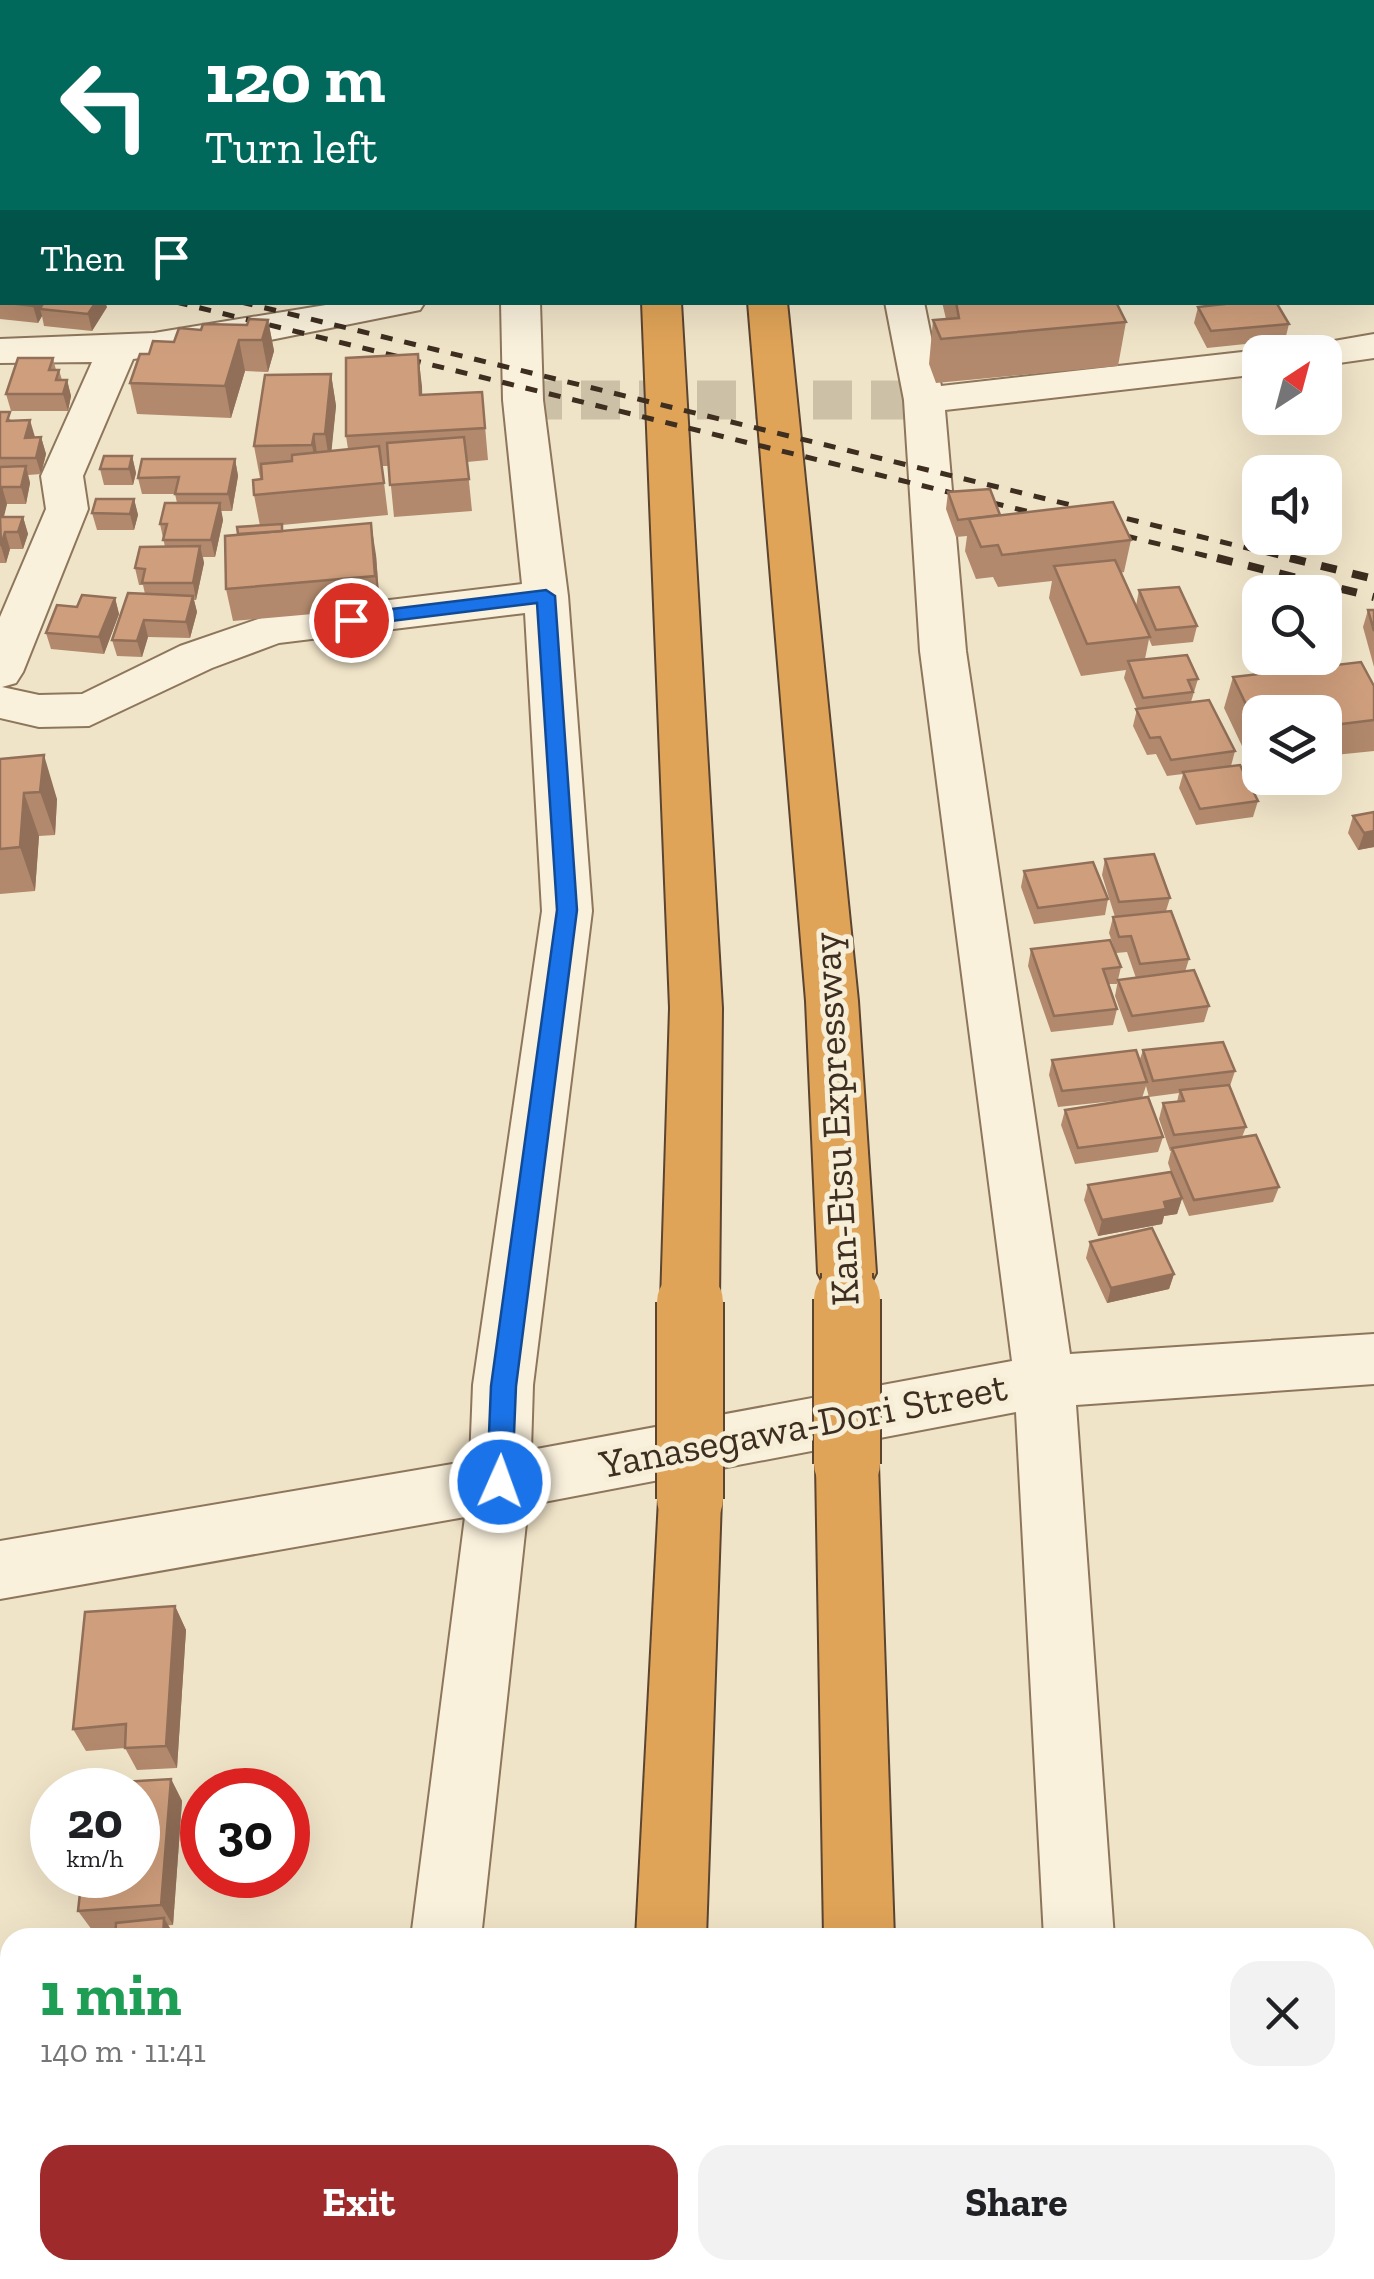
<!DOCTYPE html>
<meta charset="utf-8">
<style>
:root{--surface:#fff;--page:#f2f2f2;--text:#202124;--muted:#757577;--accent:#9e2a2b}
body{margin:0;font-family:"Zilla Slab",serif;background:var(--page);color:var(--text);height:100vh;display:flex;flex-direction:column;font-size:38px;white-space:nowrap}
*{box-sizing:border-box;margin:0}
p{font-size:32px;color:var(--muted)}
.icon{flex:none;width:55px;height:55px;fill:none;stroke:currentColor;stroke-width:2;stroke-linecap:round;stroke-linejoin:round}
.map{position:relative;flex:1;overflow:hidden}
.sheet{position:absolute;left:0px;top:1928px;width:1375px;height:352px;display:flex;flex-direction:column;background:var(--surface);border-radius:30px 30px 0 0;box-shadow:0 10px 40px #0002}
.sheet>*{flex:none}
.hud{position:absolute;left:0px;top:0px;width:1375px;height:305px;box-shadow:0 10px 40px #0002;background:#00695c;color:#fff;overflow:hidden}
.needle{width:65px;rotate:36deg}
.buttons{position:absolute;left:1242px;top:335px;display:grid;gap:20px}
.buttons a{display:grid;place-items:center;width:100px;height:100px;border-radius:20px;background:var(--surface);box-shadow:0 10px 40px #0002;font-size:50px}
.speed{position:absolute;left:30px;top:1768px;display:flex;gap:20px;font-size:50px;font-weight:700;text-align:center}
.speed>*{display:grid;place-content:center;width:130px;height:130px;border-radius:50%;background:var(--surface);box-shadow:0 10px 40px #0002;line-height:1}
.speed small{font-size:25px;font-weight:400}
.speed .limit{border:15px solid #d22;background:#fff;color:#111}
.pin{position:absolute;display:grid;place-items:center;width:85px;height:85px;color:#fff;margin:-42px;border:5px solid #fff;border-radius:50%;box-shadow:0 2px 10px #0007}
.me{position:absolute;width:110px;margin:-55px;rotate:2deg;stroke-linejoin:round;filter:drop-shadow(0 0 8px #0008)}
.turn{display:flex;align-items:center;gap:35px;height:210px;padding:0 40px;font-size:45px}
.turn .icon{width:130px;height:130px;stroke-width:2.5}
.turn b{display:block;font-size:70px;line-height:85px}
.then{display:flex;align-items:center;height:95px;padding:0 40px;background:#0003;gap:20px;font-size:38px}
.round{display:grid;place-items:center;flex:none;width:105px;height:105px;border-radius:30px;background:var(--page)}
.summary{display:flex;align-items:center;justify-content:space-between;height:170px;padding:0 40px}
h1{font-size:60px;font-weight:800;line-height:75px;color:#1e9e55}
.action{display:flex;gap:20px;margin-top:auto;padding:20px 40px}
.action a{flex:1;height:115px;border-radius:30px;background:var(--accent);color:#fff;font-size:40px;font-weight:800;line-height:115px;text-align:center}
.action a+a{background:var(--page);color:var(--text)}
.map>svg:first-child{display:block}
.green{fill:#c9cf9b}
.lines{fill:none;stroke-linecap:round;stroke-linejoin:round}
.minor-tunnel{stroke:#ccc0a6;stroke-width:39;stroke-dasharray:39 19;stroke-linecap:butt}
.minor-casing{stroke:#8d765c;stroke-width:4}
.highway-casing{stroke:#5b4430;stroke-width:4}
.minor{fill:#faf1dc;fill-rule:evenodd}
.highway{fill:#e0a458;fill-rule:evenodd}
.rail-far1{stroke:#3d2e20;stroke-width:5;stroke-dasharray:12 12;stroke-linecap:butt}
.rail{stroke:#3d2e20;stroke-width:8;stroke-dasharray:16 16;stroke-linecap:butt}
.highway-bridge-far1-casing{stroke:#5b4430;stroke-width:54;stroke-linecap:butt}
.highway-bridge-casing{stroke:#5b4430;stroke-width:70;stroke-linecap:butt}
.highway-bridge-far1{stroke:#e0a458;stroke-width:50}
.highway-bridge{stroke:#e0a458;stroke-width:66}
.wall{fill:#b2896c}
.shaded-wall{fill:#916f58}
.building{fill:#cf9f7d;stroke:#916f58;stroke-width:2.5}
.route{fill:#1a73e8;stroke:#114b97;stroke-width:2.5}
.labels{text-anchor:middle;stroke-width:10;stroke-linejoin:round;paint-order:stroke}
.street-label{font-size:40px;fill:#3d2e20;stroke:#f7eed8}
</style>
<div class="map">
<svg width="1374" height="2279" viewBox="0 0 1374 2279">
<rect width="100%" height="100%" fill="#f0e4c8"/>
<polygon class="green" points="869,0 1374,0 1374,95 1372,2"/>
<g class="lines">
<polyline class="minor-tunnel" points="523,400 924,400"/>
<defs>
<g id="minor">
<polygon points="487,0 521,0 521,2 488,2"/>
<polygon points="821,0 855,0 856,2 823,2"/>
<polygon points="1374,103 1374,125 1372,125 1372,104"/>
<polygon points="344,302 425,302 420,310 255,343 133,359 83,476 88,509 23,672 16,683 2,687 39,695 82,694 180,646 273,614 522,584 503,400 501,302 540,302 543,400 568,596 592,911 533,1385 531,1450 1012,1361 920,651 904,400 885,302 924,302 941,386 1260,350 1270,352 1260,352 1260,374 945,410 966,651 1070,1354 1374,1334 1374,1384 1076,1405 1114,1938 1044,1938 1016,1412 528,1505 481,1938 411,1938 465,1517 0,1599 0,1541 470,1461 473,1385 542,911 525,613 279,643 212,668 89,726 39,727 0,718 0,617 46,509 41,476 92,362 0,363 0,339 154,333"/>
<polygon points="1374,334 1374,358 1325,365 1325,352 1305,352 1311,345"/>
<polygon points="369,2270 445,2270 444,2279 368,2279"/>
<rect x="1062" y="2270" width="76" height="9"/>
</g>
<g id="highway">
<polygon points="607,0 641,0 641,2 608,2"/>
<polygon points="697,0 731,0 731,2 698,2"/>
<polygon points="642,302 681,302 722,1008 719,1302 711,1319 690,1327 669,1319 661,1302 670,1008"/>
<polygon points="748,302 787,302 858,1001 876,1273 867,1290 847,1297 827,1290 818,1273 806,1001"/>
<polygon points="847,1437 869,1445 878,1464 894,1938 824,1938 816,1464 825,1445"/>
<polygon points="690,1471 712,1479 721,1499 706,1938 636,1938 659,1499 668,1479"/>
<rect x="619" y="2270" width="76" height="9"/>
<rect x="830" y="2270" width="76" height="9"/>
</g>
</defs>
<use href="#minor" class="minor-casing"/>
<use href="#highway" class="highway-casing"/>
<use href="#minor" class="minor"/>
<use href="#highway" class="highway"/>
<g class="rail-far1">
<polyline points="176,302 1054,518"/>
<polyline points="241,302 1300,561"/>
<polyline points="1102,530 1227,561"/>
</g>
<g class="rail">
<polyline points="1217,558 1374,597"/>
<polyline points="1290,558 1374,579"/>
</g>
<defs>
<polyline id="highway-bridge-far1" points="847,1273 847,1301"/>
<g id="highway-bridge">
<polyline points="847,1299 847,1464"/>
<polyline points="690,1302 690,1499"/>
</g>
</defs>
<use href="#highway-bridge-far1" class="highway-bridge-far1-casing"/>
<use href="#highway-bridge" class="highway-bridge-casing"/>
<use href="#highway-bridge-far1" class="highway-bridge-far1"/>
<use href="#highway-bridge" class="highway-bridge"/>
</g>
<g class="wall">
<polygon points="0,0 26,0 27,2 2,2 2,29 0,28"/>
<polygon points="332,0 394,0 393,2 332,2"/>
<polygon points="0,288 107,307 92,331 44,326 42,316 38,323 0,319"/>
<polygon points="942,302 1116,302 1126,322 1118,366 936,383 929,364 933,320 946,319"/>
<polygon points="1198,307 1289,324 1285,340 1207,348 1194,323"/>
<polygon points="268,320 274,351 268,372 245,371 231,418 137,414 130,383 149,354 174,342"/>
<polygon points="53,358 56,370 59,370 62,380 67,380 71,396 68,411 11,411 6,394"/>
<polygon points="331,374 336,406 331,451 348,449 346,436 422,386 422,395 482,392 488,460 467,462 472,511 394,517 389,466 382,466 388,515 282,525 283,531 376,555 380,608 233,621 226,589 238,534 260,526 254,495 262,478 260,478 254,446"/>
<polygon points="0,412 35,437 41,437 46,454 41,474 28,475 30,483 26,504 7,504 3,517 23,517 28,534 23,549 10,549 6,563 0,563"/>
<polygon points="132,456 136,473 133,485 104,485 100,469"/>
<polygon points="235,459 238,476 232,511 221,511 223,520 215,557 203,557 204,563 196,600 194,600 197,612 190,638 148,637 142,657 117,656 112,640 145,594 143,585 139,585 135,568 165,547 160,524 177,503 175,494 142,494 138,478"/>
<polygon points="948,492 1000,515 1131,540 1124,572 1121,573 1136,606 1139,590 1197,626 1193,642 1152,646 1149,639 1145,659 1198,679 1191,702 1235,751 1231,766 1258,801 1253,817 1196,825 1179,788 1183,774 1167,776 1156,754 1147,755 1133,726 1137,709 1124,678 1126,670 1081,676 1049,598 1052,581 998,587 993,577 976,579 965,551 967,536 956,537 946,509"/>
<polygon points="134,499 138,515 134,530 97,530 92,513"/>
<polygon points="115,598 119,614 104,654 51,649 46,633 77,607"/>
<polygon points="1368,610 1374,610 1374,667 1363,627"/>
<polygon points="1233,677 1374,686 1374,751 1325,756 1325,712 1260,712 1260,764 1251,765 1224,708"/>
<polygon points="0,759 57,799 55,835 39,836 35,891 0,894"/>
<polygon points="1374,812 1374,847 1358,850 1348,833 1353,816"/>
<polygon points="1105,859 1170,898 1166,911 1189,959 1185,972 1209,1006 1204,1022 1128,1032 1115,996 1118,980 1136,978 1127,952 1116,953 1109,933 1113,917 1115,917 1102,875"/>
<polygon points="1024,871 1108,899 1105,915 1034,924 1021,887"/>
<polygon points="1031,949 1121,967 1117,984 1109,984 1117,1009 1113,1025 1051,1032 1028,966"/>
<polygon points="1143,1050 1235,1071 1230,1086 1246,1127 1242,1137 1279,1187 1273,1202 1189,1216 1182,1199 1177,1214 1164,1216 1162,1224 1098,1236 1084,1200 1088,1185 1171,1172 1168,1163 1171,1151 1170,1151 1159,1119 1163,1103 1177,1102 1179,1093 1149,1097 1146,1086 1142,1098 1058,1107 1049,1075 1052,1060 1139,1062"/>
<polygon points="1065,1110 1163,1137 1158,1152 1075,1164 1061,1125"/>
<polygon points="1090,1242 1174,1274 1169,1289 1107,1303 1086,1258"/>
<polygon points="175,1606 186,1630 177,1768 137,1770 125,1748 86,1751 73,1729"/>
<polygon points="171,1779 182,1801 173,1925 92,1930 78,1911"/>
<polygon points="47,2270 144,2270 144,2272 92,2279 58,2279"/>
<polygon points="1167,2270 1296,2270 1298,2279 1169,2279"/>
</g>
<g class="shaded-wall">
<polygon points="36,302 51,302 40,309 42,316 38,323 33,306"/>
<polygon points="96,302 105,302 107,307 92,331 88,314"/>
<polygon points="268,320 274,351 268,372 262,340"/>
<polygon points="239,340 245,371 231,418 225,386"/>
<polygon points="418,354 422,386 423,427 420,395"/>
<polygon points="331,374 336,406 330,466 325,434"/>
<polygon points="67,380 71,396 68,411 63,394"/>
<polygon points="30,420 35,437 25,438"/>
<polygon points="314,434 319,466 318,477 312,445"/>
<polygon points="41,437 46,454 41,474 36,458"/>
<polygon points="132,456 136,473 133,485 129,469"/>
<polygon points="235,459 238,476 232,511 228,494"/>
<polygon points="26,466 30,483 26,504 21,487"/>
<polygon points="2,487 7,504 2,525 0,520 0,494"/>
<polygon points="134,499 138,515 134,530 130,514"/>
<polygon points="220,503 223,520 215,557 211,540"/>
<polygon points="23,517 28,534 23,549 18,532"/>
<polygon points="371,523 376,555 380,608 375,576"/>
<polygon points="5,532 10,549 6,563 1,546"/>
<polygon points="200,546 204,563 196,600 193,583"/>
<polygon points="193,596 197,612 190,638 186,622"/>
<polygon points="115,598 119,614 104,654 99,637"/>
<polygon points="144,620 148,637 142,657 137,641"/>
<polygon points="44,755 57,799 55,835 40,792"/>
<polygon points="24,793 39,836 35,891 20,847"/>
<polygon points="1374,831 1374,847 1358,850 1364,833"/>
<polygon points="1182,1198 1177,1214 1164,1216 1162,1224 1098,1236 1102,1220 1164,1202"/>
<polygon points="1174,1274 1169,1289 1107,1303 1111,1288"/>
<polygon points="175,1606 186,1630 177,1768 166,1746"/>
<polygon points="171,1779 182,1801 173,1925 161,1905"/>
<polygon points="164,1918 176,1938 163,1938"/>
</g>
<g class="building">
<polygon points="0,0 17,0 16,2 2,2 2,10 1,13"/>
<polygon points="228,0 278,0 277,2 228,2"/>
<polygon points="2,284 2,302 36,302 33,306 0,302 0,288"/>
<polygon points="44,302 96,302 88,314 40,309"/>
<polygon points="956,302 1116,302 1126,322 941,339 933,320 959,318"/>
<polygon points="1242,302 1276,302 1289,324 1211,331 1198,307"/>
<polygon points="249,319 268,320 262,340 239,340 225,386 130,383 140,354 149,354 153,341 174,342 179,328 201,330 203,324 247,325"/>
<polygon points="418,354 420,395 482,392 485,428 346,436 346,358"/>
<polygon points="18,358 53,358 49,370 59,370 56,380 67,380 63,394 6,394"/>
<polygon points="331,374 325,434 314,434 312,445 254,446 265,375"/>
<polygon points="0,412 10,412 7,421 30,420 25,438 41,437 36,458 0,458"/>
<polygon points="464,437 469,479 390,485 387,443"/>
<polygon points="379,446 384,483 254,495 253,480 262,479 261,464 292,461 292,455"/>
<polygon points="104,456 132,456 129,469 100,469"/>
<polygon points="142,459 235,459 228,494 175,494 179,477 138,478"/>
<polygon points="26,466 21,487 2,487 0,494 0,467"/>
<polygon points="990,489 1000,515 958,520 948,492"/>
<polygon points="96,499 134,499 130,514 92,513"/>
<polygon points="1113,502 1131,540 1002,555 998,545 981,547 969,519"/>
<polygon points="165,503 220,503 211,540 163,540 167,524 160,524"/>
<polygon points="0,517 23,517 18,532 5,532 1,546"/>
<polygon points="371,523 375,576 226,589 225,536"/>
<polygon points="282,524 282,531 238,534 237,527"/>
<polygon points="200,546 193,583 142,583 145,569 135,568 140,547"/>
<polygon points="1115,560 1150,637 1087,644 1054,566"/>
<polygon points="1179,587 1197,626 1156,630 1139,590"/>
<polygon points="128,593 193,596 186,622 144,620 137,641 112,640"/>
<polygon points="82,595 115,598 99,637 46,633 57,605 77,607"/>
<polygon points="1368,610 1374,610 1374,631"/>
<polygon points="1187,655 1198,679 1188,680 1193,692 1143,698 1128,661"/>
<polygon points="1361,662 1374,686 1374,720 1325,726 1325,712 1260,712 1260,734 1233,677"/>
<polygon points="1209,700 1235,751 1171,760 1160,737 1150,738 1136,709"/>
<polygon points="44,755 40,792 24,793 20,847 0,849 0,759"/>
<polygon points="1240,765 1258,801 1200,809 1183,772"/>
<polygon points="1374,812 1374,831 1364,833 1353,816"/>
<polygon points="1154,854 1170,898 1119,902 1105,859"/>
<polygon points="1093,862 1108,899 1038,908 1024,871"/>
<polygon points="1171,911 1189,959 1140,964 1131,936 1119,937 1113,917"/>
<polygon points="1110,940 1121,967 1103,969 1117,1009 1054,1016 1031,949"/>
<polygon points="1194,970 1209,1006 1132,1016 1118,980"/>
<polygon points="1223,1042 1235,1071 1153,1081 1143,1050"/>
<polygon points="1136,1050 1147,1082 1062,1091 1052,1060"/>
<polygon points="1229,1085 1246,1127 1174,1135 1163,1103 1184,1101 1180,1090"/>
<polygon points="1148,1097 1163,1137 1078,1148 1065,1110"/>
<polygon points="1256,1135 1279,1187 1194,1200 1172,1148"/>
<polygon points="1171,1172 1182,1198 1164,1202 1166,1209 1102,1220 1088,1185"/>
<polygon points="1152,1228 1174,1274 1111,1288 1090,1242"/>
<polygon points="175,1606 166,1746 125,1748 126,1724 73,1729 85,1612"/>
<polygon points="171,1779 161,1905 78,1911 82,1875 138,1875 138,1790 90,1790 90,1784"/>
<polygon points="164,1918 163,1938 115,1938 116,1923"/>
<polygon points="1175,2270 1296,2270 1298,2279 1176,2279"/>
</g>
<polygon class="route" points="546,590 555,596 577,910 516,1386 512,1482 509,1491 500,1494 491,1491 487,1482 491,1386 557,910 537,603 351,626 341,620 351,614"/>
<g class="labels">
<g class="street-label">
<text transform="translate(835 1119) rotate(-93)" y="14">Kan-Etsu Expressway</text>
<text transform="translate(803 1425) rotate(-11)" y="14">Yanasegawa-Dori Street</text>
</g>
</g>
</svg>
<div class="buttons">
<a><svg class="needle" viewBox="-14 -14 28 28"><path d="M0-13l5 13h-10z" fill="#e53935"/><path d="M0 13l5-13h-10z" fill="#757577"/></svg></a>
<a><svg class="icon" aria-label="sound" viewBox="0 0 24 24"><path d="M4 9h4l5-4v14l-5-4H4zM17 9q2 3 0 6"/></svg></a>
<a><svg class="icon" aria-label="search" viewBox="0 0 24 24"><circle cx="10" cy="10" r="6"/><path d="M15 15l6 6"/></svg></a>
<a><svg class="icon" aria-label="layers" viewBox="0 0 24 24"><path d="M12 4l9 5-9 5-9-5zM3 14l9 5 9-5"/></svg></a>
</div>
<div class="speed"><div>20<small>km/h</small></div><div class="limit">30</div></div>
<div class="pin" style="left:351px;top:620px;background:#d93025"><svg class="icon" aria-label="arrive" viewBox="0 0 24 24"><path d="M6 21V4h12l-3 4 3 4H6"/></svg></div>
<svg class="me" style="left:500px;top:1482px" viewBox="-20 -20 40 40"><circle r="17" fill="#1a73e8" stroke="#fff" stroke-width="3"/><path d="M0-11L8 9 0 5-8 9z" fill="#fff"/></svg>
<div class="hud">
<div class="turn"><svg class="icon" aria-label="left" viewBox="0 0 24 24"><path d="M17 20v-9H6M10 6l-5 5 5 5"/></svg><div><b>120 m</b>Turn left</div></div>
<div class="then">Then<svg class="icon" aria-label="arrive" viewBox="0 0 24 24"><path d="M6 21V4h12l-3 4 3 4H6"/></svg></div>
</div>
<section class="sheet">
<div class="summary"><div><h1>1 min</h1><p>140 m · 11:41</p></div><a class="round"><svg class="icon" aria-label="close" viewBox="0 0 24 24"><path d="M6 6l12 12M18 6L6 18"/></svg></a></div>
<div class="action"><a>Exit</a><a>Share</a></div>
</section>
</div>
